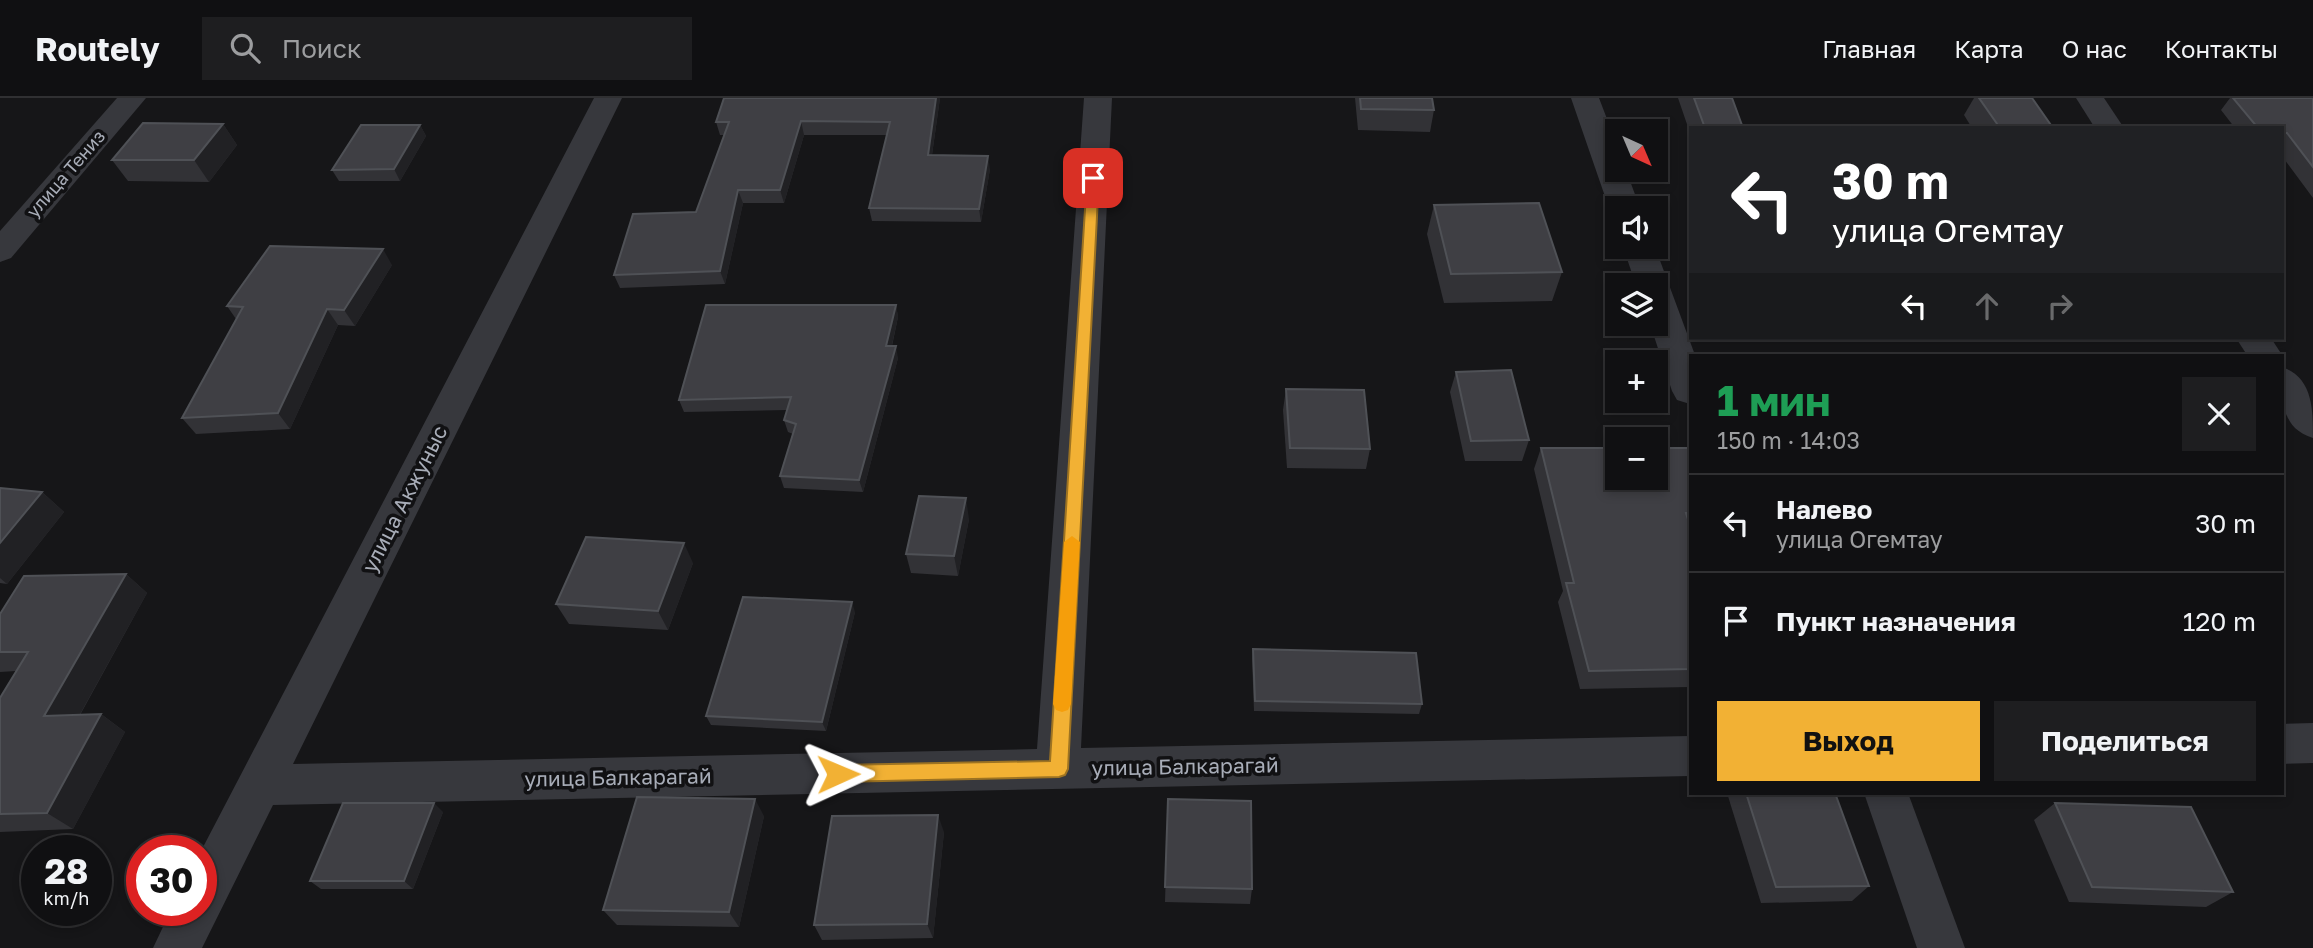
<!DOCTYPE html>
<html lang="ru">
<meta charset="utf-8">
<style>
:root{--surface:#101012;--page:#1e1e20;--text:#f1f3f6;--muted:#9c9d9f;--line:#303032;--accent:#f2b134}
body{margin:0;font-family:"Golos Text",sans-serif;background:var(--page);color:var(--text);height:100vh;display:flex;flex-direction:column;font-size:26px;white-space:nowrap}
*{box-sizing:border-box;margin:0}
p{font-size:23px;color:var(--muted)}
.icon{flex:none;width:38px;height:38px;fill:none;stroke:currentColor;stroke-width:2;stroke-linecap:round;stroke-linejoin:round}
.map{position:relative;flex:1;overflow:hidden}
.side{position:absolute;left:1689px;top:256px;width:595px;height:441px;display:flex;flex-direction:column;background:var(--surface);border-radius:0px;box-shadow:0 4px 10px #0003,0 0 0 2px var(--line)}
.side>*{flex:none}
.hud{position:absolute;left:1689px;top:28px;width:595px;height:214px;border-radius:0px;box-shadow:0 4px 10px #0003,0 0 0 2px var(--line);background:#202124;color:#fff;overflow:hidden}
.needle{width:46px;rotate:136deg}
.buttons{position:absolute;left:1605px;top:21px;display:grid;gap:14px}
.buttons a{display:grid;place-items:center;width:63px;height:63px;border-radius:0px;background:var(--surface);box-shadow:0 4px 10px #0003,0 0 0 2px var(--line);font-size:35px}
.speed{position:absolute;left:21px;top:737px;display:flex;gap:14px;font-size:35px;font-weight:700;text-align:center}
.speed>*{display:grid;place-content:center;width:91px;height:91px;border-radius:50%;background:var(--surface);box-shadow:0 4px 10px #0003,0 0 0 2px var(--line);line-height:1}
.speed small{font-size:18px;font-weight:400}
.speed .limit{border:10px solid #d22;background:#fff;color:#111}
.pin{position:absolute;display:grid;place-items:center;width:60px;height:60px;color:#fff;margin:-30px;border-radius:14px;box-shadow:0 4px 10px #0006}
.me{position:absolute;width:77px;margin:-38px;rotate:89deg;stroke-linejoin:round;filter:drop-shadow(0 0 5px #0008)}
.turn{display:flex;align-items:center;gap:24px;height:147px;padding:0 28px;font-size:32px}
.turn .icon{width:91px;height:91px;stroke-width:2.5}
.turn b{display:block;font-size:49px;line-height:60px}
.lanes{display:flex;align-items:center;height:66px;padding:0 28px;background:#0003;justify-content:center;gap:35px;direction:ltr}
.lanes .off{opacity:.35}
.round{display:grid;place-items:center;flex:none;width:74px;height:74px;border-radius:0px;background:var(--page)}
.overview{display:flex;align-items:center;justify-content:space-between;height:119px;padding:0 28px}
h1{font-size:42px;font-weight:700;line-height:52px;color:#1e9e55}
.button{display:flex;gap:14px;margin-top:auto;padding:14px 28px}
.button a{flex:1;height:80px;border-radius:0px;background:var(--accent);color:#111;font-size:28px;font-weight:700;line-height:80px;text-align:center}
.button a+a{background:var(--page);color:var(--text)}
ul{padding:0;list-style:none}
li{display:flex;align-items:center;gap:21px;height:98px;padding:0 28px;border-top:2px solid var(--line)}
li div{flex:1}
li b{display:block;font-size:26px}
li em{font-style:normal}
header{display:flex;align-items:center;gap:42px;box-sizing:border-box;height:98px;padding:0 35px;background:var(--surface);border-bottom:2px solid var(--line)}
header strong{font-size:33px}
nav{display:flex;gap:38px;margin-inline-start:auto;font-size:24px}
.search{width:490px;height:63px;background:var(--page);display:flex;align-items:center;gap:18px;box-sizing:border-box;padding:0 24px;border-radius:0px;color:var(--muted);font-size:26px}
.map>svg:first-child{display:block}
.lines{fill:none;stroke-linecap:round;stroke-linejoin:round}
.minor{fill:#37383d;fill-rule:evenodd}
.wall{fill:#323236}
.shaded-wall{fill:#212124}
.building{fill:#3f3f44;stroke:#4f5156;stroke-width:2}
.route{fill:#f2b134;stroke:#9d7322;stroke-width:2}
.slow{fill:#f59e0b}
.labels{text-anchor:middle;stroke-width:7;stroke-linejoin:round;paint-order:stroke}
.far-street-label{font-size:18px;fill:#a8adb8;stroke:#111113}
.street-label{font-size:21px;fill:#a8adb8;stroke:#111113}
</style>
<header>
<strong>Routely</strong>
<div class="search"><svg class="icon" aria-label="search" viewBox="0 0 24 24"><circle cx="10" cy="10" r="6"/><path d="M15 15l6 6"/></svg>Поиск</div>
<nav><a>Главная</a><a>Карта</a><a>О нас</a><a>Контакты</a></nav>
</header>
<div class="map">
<svg width="2313" height="850" viewBox="0 0 2313 850">
<rect width="100%" height="100%" fill="#161618"/>
<g class="lines">
<g class="minor">
<polygon points="117,0 146,0 11,160 0,164 0,133"/>
<polygon points="594,0 622,0 293,666 1037,651 1084,0 1112,0 1081,650 1690,638 1690,678 273,707 202,850 153,850 171,812 201,812 201,753"/>
<polygon points="1571,0 1599,0 1617,47 1617,72 1626,72 1640,110 1617,110 1617,118 1609,110"/>
<polygon points="2076,0 2104,0 2124,30 2095,30"/>
<polygon points="1623,149 1655,149 1695,257 1690,257 1690,306 1677,302 1672,293 1650,226 1656,226 1656,187 1636,187"/>
<polygon points="2236,240 2271,240 2282,257 2247,257"/>
<path d="M 2282,269 C 2313,280 2313,311 2313,340 C 2279,330 2282,298 2282,269 Z"/>
<polygon points="2313,625 2313,665 2282,666 2282,626"/>
<polygon points="1864,695 1908,695 1965,850 1917,850"/>
</g>
</g>
<g class="wall">
<polygon points="940,0 932,57 990,71 981,124 872,123 869,110 887,37 804,37 784,105 743,105 725,186 620,190 614,177 696,114 724,37 720,37 716,24"/>
<polygon points="1355,0 1432,0 1434,12 1430,34 1358,32"/>
<polygon points="1678,0 1732,0 1743,30 1690,30 1690,35"/>
<polygon points="1974,0 2032,0 2053,30 1972,30 1964,17"/>
<polygon points="2230,0 2313,0 2313,100 2282,58 2282,30 2235,30 2221,12"/>
<polygon points="223,26 237,47 209,84 128,83 112,62"/>
<polygon points="420,27 426,38 400,83 339,83 332,72"/>
<polygon points="1434,107 1562,174 1552,203 1444,205 1427,136"/>
<polygon points="392,167 355,228 338,227 290,331 196,336 182,320 236,221 227,208"/>
<polygon points="896,207 898,219 892,248 898,260 863,394 784,390 780,378 793,336 788,334 784,322 787,312 684,314 679,302"/>
<polygon points="1456,274 1529,342 1522,363 1465,363 1450,294"/>
<polygon points="1286,291 1370,351 1366,371 1287,370 1283,312"/>
<polygon points="1541,350 1690,350 1690,589 1580,591 1558,504 1563,493 1534,371"/>
<polygon points="0,390 42,394 64,414 7,486 0,485"/>
<polygon points="969,421 958,478 911,475 906,456"/>
<polygon points="693,465 668,532 569,526 556,506"/>
<polygon points="126,476 147,495 80,617 101,616 125,634 73,731 0,734 0,600 16,573 0,574 0,516"/>
<polygon points="855,514 826,633 711,627 706,618"/>
<polygon points="1253,551 1422,606 1419,616 1254,613 1252,561"/>
<polygon points="1727,695 1835,695 1869,788 1852,803 1761,805"/>
<polygon points="1168,701 1252,791 1250,806 1165,804"/>
<polygon points="2055,705 2233,794 2206,809 2069,804 2034,722"/>
<polygon points="443,714 413,791 321,791 310,783"/>
<polygon points="764,718 739,829 617,827 603,812"/>
<polygon points="944,734 933,840 822,842 814,827"/>
</g>
<g class="shaded-wall">
<polygon points="936,0 940,0 930,70 928,57"/>
<polygon points="801,23 804,37 784,105 780,92"/>
<polygon points="223,26 237,47 209,84 194,62"/>
<polygon points="420,27 426,38 400,83 394,71"/>
<polygon points="988,58 990,71 981,124 979,111"/>
<polygon points="738,92 743,105 725,186 720,173"/>
<polygon points="383,151 392,167 355,228 344,212"/>
<polygon points="896,207 898,219 889,260 886,248"/>
<polygon points="327,211 338,227 290,331 278,315"/>
<polygon points="896,248 898,260 863,394 859,382"/>
<polygon points="42,394 64,414 7,486 0,480 0,445"/>
<polygon points="966,400 969,421 958,478 954,458"/>
<polygon points="684,445 693,465 668,532 658,513"/>
<polygon points="126,476 147,495 69,636 44,618"/>
<polygon points="852,504 855,514 826,633 822,624"/>
<polygon points="101,616 125,634 73,731 47,715"/>
<polygon points="755,701 764,718 739,829 729,814"/>
<polygon points="434,705 443,714 413,791 404,783"/>
<polygon points="938,717 944,734 933,840 927,826"/>
</g>
<g class="building">
<polygon points="724,0 936,0 928,57 988,58 979,111 869,110 890,24 801,23 780,92 738,92 720,173 614,177 633,116 696,114 729,24 716,24"/>
<polygon points="1360,0 1432,0 1434,12 1361,11"/>
<polygon points="1694,0 1732,0 1743,30 1705,30"/>
<polygon points="1979,0 2032,0 2053,30 2000,30"/>
<polygon points="2233,0 2313,0 2313,69 2287,35 2282,35 2282,30 2258,30"/>
<polygon points="143,25 223,26 194,62 112,62"/>
<polygon points="361,27 420,27 394,71 332,72"/>
<polygon points="1539,105 1562,174 1451,176 1434,107"/>
<polygon points="270,148 383,151 344,212 327,211 278,315 182,320 243,209 227,208"/>
<polygon points="706,207 896,207 886,248 896,248 859,382 780,378 796,326 784,322 791,299 679,302"/>
<polygon points="1511,272 1529,342 1471,343 1456,274"/>
<polygon points="1286,291 1364,292 1370,351 1290,350"/>
<polygon points="1541,350 1617,350 1617,380 1656,380 1656,350 1690,350 1690,415 1686,415 1690,428 1690,571 1589,573 1566,485 1574,485"/>
<polygon points="0,390 42,394 0,445"/>
<polygon points="919,398 966,400 954,458 906,456"/>
<polygon points="586,439 684,445 658,513 556,506"/>
<polygon points="126,476 44,618 101,616 47,715 0,716 0,600 28,554 0,554 0,516 24,478"/>
<polygon points="743,499 852,504 822,624 706,618"/>
<polygon points="1253,551 1416,555 1422,606 1255,603"/>
<polygon points="1746,695 1835,695 1869,788 1776,789"/>
<polygon points="637,699 755,701 729,814 603,812"/>
<polygon points="1168,701 1251,703 1252,791 1165,789"/>
<polygon points="343,705 434,705 404,783 310,783"/>
<polygon points="2055,705 2191,709 2233,794 2092,789"/>
<polygon points="938,717 927,826 814,827 832,718"/>
</g>
<polygon class="route" points="1093,77 1099,80 1068,671 1065,677 1059,679 838,684 832,681 829,676 832,670 838,667 1050,663 1087,80"/>
<polygon class="slow" points="1072,438 1080,444 1071,606 1068,612 1062,614 1056,612 1053,606 1064,444"/>
<g class="labels">
<g class="far-street-label">
<text transform="translate(66 76) rotate(-49)" y="6">улица Тениз</text>
</g>
<g class="street-label">
<text transform="translate(405 401) rotate(-63)" y="7">улица Акжуныс</text>
<text transform="translate(1185 669) rotate(-1)" y="7">улица Балкарагай</text>
<text transform="translate(618 680) rotate(-1)" y="7">улица Балкарагай</text>
</g>
</g>
</svg>
<div class="buttons">
<a><svg class="needle" viewBox="-14 -14 28 28"><path d="M0-13l5 13h-10z" fill="#e53935"/><path d="M0 13l5-13h-10z" fill="#9c9d9f"/></svg></a>
<a><svg class="icon" aria-label="sound" viewBox="0 0 24 24"><path d="M4 9h4l5-4v14l-5-4H4zM17 9q2 3 0 6"/></svg></a>
<a><svg class="icon" aria-label="layers" viewBox="0 0 24 24"><path d="M12 4l9 5-9 5-9-5zM3 14l9 5 9-5"/></svg></a>
<a>+</a>
<a>−</a>
</div>
<div class="speed"><div>28<small>km/h</small></div><div class="limit">30</div></div>
<div class="pin" style="left:1093px;top:80px;background:#d93025"><svg class="icon" aria-label="arrive" viewBox="0 0 24 24"><path d="M6 21V4h12l-3 4 3 4H6"/></svg></div>
<svg class="me" style="left:838px;top:676px" viewBox="-20 -20 40 40"><path d="M0-17L14 15 0 8-14 15z" fill="#f2b134" stroke="#fff" stroke-width="4"/></svg>
<div class="hud">
<div class="turn"><svg class="icon" aria-label="left" viewBox="0 0 24 24"><path d="M17 20v-9H6M10 6l-5 5 5 5"/></svg><div><b>30 m</b>улица Огемтау</div></div>
<div class="lanes"><svg class="icon" aria-label="left" viewBox="0 0 24 24"><path d="M17 20v-9H6M10 6l-5 5 5 5"/></svg><svg class="icon off" aria-label="ahead" viewBox="0 0 24 24"><path d="M12 20V5M6 11l6-6 6 6"/></svg><svg class="icon off" aria-label="right" viewBox="0 0 24 24"><path d="M7 20v-9h11M14 6l5 5-5 5"/></svg></div>
</div>
<section class="side">
<div class="overview"><div><h1>1 мин</h1><p>150 m · 14:03</p></div><a class="round"><svg class="icon" aria-label="close" viewBox="0 0 24 24"><path d="M6 6l12 12M18 6L6 18"/></svg></a></div>
<ul>
<li><svg class="icon" aria-label="left" viewBox="0 0 24 24"><path d="M17 20v-9H6M10 6l-5 5 5 5"/></svg><div><b>Налево</b><p>улица Огемтау</p></div><em>30 m</em></li>
<li><svg class="icon" aria-label="arrive" viewBox="0 0 24 24"><path d="M6 21V4h12l-3 4 3 4H6"/></svg><div><b>Пункт назначения</b></div><em>120 m</em></li>
</ul>
<div class="button"><a>Выход</a><a>Поделиться</a></div>
</section>
</div>
